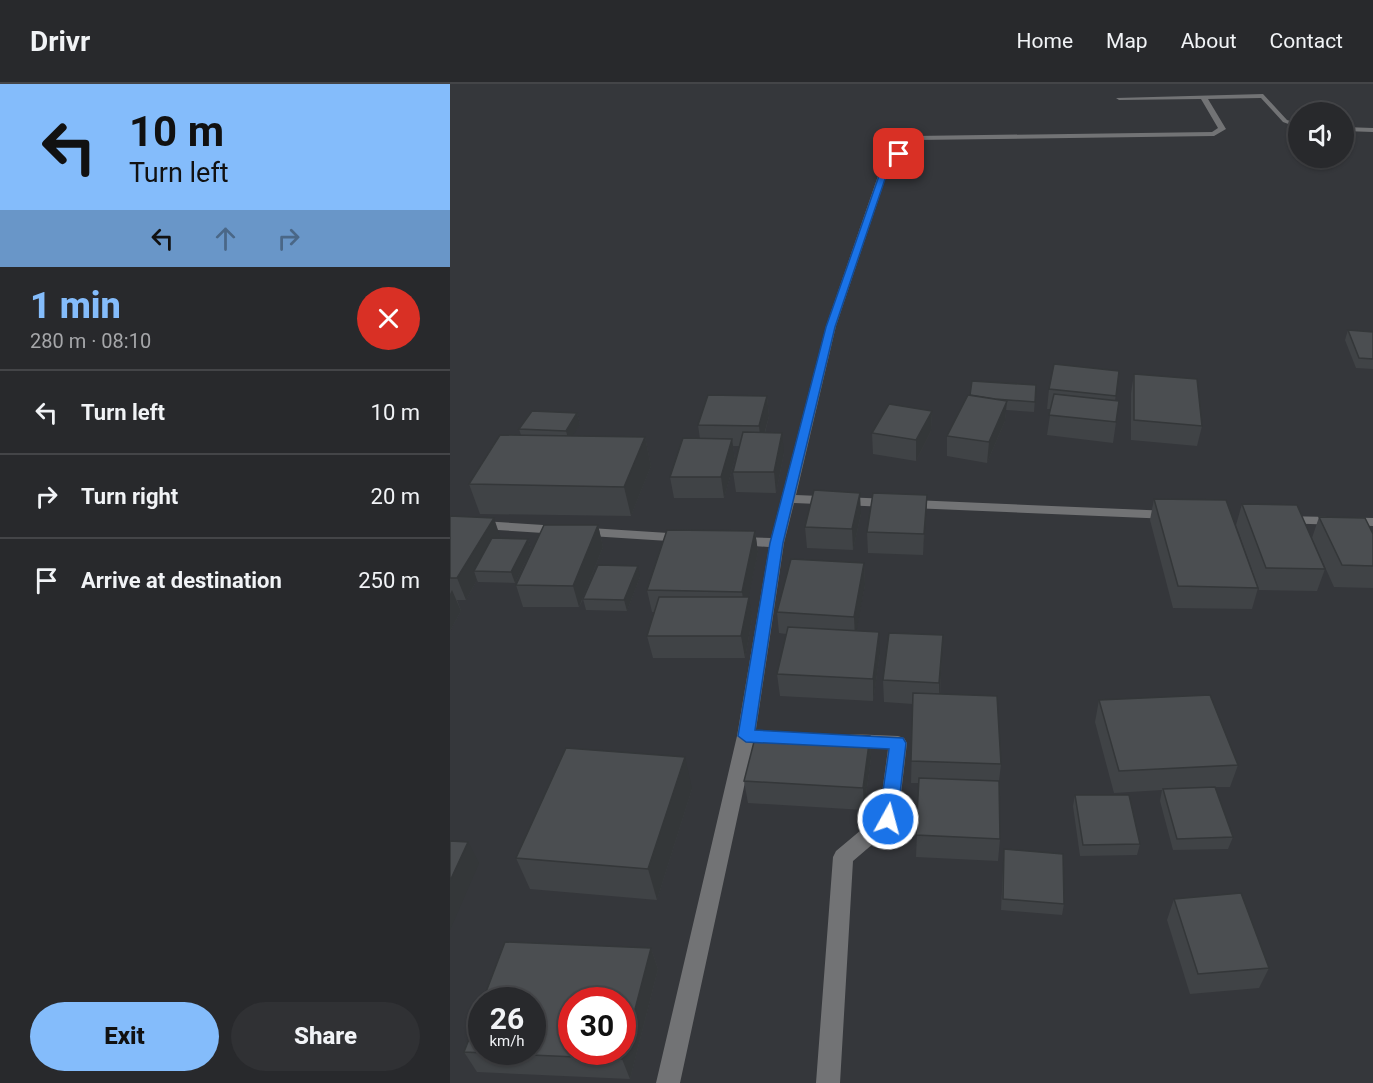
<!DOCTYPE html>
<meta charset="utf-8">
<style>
:root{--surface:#28292c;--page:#303134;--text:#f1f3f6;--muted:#a5a6a9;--line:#444548;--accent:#84bcfb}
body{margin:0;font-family:Roboto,sans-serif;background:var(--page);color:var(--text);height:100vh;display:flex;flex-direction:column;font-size:22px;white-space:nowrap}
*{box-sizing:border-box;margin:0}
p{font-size:20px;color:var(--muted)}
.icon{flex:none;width:33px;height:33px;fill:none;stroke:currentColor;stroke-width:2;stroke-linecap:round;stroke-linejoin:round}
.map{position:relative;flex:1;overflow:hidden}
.panel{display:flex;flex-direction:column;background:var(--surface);width:450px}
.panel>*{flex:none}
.top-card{background:#84bcfb;color:#111;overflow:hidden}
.tools{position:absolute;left:838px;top:18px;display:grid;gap:12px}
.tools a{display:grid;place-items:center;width:66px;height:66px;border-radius:50%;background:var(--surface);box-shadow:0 2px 4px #0004,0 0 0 2px var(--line);font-size:30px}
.speed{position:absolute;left:18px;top:903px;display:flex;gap:12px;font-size:30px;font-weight:700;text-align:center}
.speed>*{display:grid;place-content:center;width:78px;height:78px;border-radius:50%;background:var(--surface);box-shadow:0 2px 4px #0004,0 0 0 2px var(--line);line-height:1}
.speed small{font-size:15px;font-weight:400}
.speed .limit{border:9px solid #d22;background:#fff;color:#111}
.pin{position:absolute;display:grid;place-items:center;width:51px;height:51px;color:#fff;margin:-26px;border-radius:12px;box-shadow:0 3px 9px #0006}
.me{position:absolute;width:66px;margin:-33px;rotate:7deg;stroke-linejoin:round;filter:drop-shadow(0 0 4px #0008)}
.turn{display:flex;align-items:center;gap:21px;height:126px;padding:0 30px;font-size:27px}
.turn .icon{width:78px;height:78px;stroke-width:2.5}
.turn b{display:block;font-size:42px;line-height:51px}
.lanes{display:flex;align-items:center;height:57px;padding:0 30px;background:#0003;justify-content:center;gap:30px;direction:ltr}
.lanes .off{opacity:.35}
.round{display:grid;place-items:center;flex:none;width:63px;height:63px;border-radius:32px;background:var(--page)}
.summary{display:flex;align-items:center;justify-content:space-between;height:102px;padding:0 30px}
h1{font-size:36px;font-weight:800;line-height:45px;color:var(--accent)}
.button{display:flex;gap:12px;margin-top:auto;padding:12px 30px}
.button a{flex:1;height:69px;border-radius:36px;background:var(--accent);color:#111;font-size:24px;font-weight:800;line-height:69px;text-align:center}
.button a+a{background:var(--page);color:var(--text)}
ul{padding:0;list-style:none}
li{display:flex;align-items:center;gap:18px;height:84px;padding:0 30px;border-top:2px solid var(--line)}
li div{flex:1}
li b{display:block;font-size:22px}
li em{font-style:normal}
header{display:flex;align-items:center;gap:36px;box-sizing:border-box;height:84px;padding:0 30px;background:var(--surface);border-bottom:2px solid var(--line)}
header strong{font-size:28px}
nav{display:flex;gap:33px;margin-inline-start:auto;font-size:21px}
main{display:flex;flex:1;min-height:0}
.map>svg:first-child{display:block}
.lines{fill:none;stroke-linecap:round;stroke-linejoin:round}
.minor{fill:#727375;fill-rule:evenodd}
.wall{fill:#404346}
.shaded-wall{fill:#343739}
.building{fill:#4b4e51;stroke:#343739;stroke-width:1.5;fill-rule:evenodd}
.route{fill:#1a73e8;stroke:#114b97;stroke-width:1.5}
</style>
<header>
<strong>Drivr</strong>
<nav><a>Home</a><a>Map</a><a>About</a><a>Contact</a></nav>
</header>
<main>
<section class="panel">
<div class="top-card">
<div class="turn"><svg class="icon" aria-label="left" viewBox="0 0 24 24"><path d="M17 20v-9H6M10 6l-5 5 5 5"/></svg><div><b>10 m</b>Turn left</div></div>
<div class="lanes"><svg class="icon" aria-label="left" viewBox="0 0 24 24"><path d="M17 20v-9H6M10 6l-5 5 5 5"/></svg><svg class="icon off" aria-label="ahead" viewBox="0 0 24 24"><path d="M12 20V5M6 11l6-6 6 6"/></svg><svg class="icon off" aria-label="right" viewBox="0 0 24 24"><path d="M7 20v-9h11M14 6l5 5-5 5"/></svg></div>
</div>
<div class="summary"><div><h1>1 min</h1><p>280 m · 08:10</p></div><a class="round" style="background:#d93025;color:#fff"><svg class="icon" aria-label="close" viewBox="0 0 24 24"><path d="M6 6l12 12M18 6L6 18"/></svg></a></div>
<ul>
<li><svg class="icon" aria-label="left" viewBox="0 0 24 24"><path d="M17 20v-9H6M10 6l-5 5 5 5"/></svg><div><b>Turn left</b></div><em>10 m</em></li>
<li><svg class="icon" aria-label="right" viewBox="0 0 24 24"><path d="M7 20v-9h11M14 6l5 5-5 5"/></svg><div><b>Turn right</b></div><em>20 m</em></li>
<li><svg class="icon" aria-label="arrive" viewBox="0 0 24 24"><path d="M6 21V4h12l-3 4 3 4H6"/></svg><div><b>Arrive at destination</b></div><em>250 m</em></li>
</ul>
<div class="button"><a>Exit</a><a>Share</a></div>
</section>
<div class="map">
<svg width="923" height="999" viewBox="0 0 923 999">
<rect width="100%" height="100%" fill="#35373b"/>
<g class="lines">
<g class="minor">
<polygon points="813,10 837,36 849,40 849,44 833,38 811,14 758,15 776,45 764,52 466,56 437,90 386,242 346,411 720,427 727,431 720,435 344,419 334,459 305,652 230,999 206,999 287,652 319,463 288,461 281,457 288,453 321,454 376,242 429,89 464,52 762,48 768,44 751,15 669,16 666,14"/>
<polygon points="894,43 923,44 923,48 894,47"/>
<polygon points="834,432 923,434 923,442 829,439 827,436"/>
<polygon points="0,435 234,450 241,454 234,458 0,443"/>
<polygon points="401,650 448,652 454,654 457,659 448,735 445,741 403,777 390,999 366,999 383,773 386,767 429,731 438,665 395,662 392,657 395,652"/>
</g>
</g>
<g class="wall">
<polygon points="898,246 923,248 923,285 906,284 895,256"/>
<polygon points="669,287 665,317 669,317 663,359 597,351 601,325 597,325 599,305"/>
<polygon points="684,290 752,342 747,362 681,356 681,309"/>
<polygon points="586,301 584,328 556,326 555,337 537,379 497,372 497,352 520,311"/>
<polygon points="317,312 319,332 315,349 334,369 326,409 286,408 283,388 290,362 283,362 285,375 274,414 224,414 220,393 250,355 248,341"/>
<polygon points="482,327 481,347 466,377 423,370 422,349"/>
<polygon points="127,329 130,340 122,352 195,353 201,382 181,432 30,430 19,400 71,351 69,345"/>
<polygon points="477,411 476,432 473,471 418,469 417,448"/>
<polygon points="704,415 808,504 802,525 723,524 700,436"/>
<polygon points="792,420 875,485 867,507 809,506 786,441"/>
<polygon points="411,430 403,466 357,464 355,443"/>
<polygon points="0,432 51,454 78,455 81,466 65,499 28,498 27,496 16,516 7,516 11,527 0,547"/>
<polygon points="869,433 923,450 923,504 884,503 862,454"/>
<polygon points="148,441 153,463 133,513 190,493 177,527 136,526 133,515 129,523 73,523 66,501"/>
<polygon points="305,447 308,468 298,513 302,535 295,574 203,574 197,552 204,528 202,528 197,506"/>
<polygon points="414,479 415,501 406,547 430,570 423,617 330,612 327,590 336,550 329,549 327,528"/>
<polygon points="493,551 490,610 551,680 549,697 550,755 548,777 466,773 469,699 461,699 463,620 434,618 433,596"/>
<polygon points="649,616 788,681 780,703 765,703 783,753 778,765 723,766 710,717 712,706 664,709 645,638"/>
<polygon points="420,652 421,674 414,726 298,719 294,697"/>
<polygon points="242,705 207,816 80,805 66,774"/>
<polygon points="625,711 690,760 687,771 630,772 623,722"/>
<polygon points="554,765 614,820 612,831 551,826"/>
<polygon points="724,815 819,884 809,904 740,910 717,836"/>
<polygon points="201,864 208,885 180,995 27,988 14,968"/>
</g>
<g class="shaded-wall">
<polygon points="317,312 319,332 311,362 309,342"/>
<polygon points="557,317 555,337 537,379 539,358"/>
<polygon points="482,327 481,347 466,377 466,356"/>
<polygon points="127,329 130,340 119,358 116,347"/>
<polygon points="332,349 334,369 326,409 324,388"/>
<polygon points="195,353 201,382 181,432 174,403"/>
<polygon points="282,355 285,375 274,414 271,393"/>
<polygon points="410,409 411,430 403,466 402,445"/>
<polygon points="477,411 476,432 473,471 474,450"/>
<polygon points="44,434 51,455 24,487 27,496 16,516 7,494"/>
<polygon points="148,441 153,463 129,523 123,502"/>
<polygon points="305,447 308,468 295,529 292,508"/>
<polygon points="78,455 81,466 65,499 61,488"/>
<polygon points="414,479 415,501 405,555 404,533"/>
<polygon points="188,482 190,493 177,527 174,516"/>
<polygon points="2,506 11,527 0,547 0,510"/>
<polygon points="299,513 302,535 295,574 291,552"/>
<polygon points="429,548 430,570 423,617 423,595"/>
<polygon points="493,551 492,573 489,621 489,599"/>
<polygon points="420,652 421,674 414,726 413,704"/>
<polygon points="235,673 242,705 207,816 198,785"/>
<polygon points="18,758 29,779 0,846 0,797"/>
<polygon points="201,864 208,885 180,995 172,975"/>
</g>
<g class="building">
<polygon points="898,246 923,248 923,275 909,274"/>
<polygon points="604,280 669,287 666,312 599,305"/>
<polygon points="684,290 747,295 752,342 684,336"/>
<polygon points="522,297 586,301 585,318 545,315 520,311"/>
<polygon points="604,310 669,317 666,338 599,331"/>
<polygon points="258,311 317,312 309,342 248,341"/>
<polygon points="518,311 557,317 539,358 497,352"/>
<polygon points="439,320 482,327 466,356 422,349"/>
<polygon points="82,327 127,329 116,347 69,345"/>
<polygon points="293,348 332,349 324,388 283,388"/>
<polygon points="50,351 195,353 174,403 19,400"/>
<polygon points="233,354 282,355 271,393 220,393"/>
<polygon points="364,406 410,409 402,445 355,443"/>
<polygon points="423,409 477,411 474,450 417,448"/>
<polygon points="704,415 776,416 808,504 728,502"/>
<polygon points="792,420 847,421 875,485 816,484"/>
<polygon points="0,432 44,434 7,494 0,494"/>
<polygon points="869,433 915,434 923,450 923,482 892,481"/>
<polygon points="94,441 148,441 123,502 66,501"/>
<polygon points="217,446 305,447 292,508 197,506"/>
<polygon points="42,454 78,455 61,488 24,487"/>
<polygon points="341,475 414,479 404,533 327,528"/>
<polygon points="148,481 188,482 174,516 133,515"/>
<polygon points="209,513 299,513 291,552 197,552"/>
<polygon points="338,543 429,548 423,595 327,590"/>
<polygon points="439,549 493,551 489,599 433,596"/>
<polygon points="463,609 547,612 551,680 461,677"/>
<polygon points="760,611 788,681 669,687 649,616"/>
<polygon points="307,646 420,652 413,704 294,697"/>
<polygon points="116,664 235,673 198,785 66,774"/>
<polygon points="469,694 549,697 550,755 466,751"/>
<polygon points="765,703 783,753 727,755 713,705"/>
<polygon points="625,711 679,711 690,760 633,761"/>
<polygon points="0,757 18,758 0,797"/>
<polygon points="554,765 613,770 614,820 553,815"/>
<polygon points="791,809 819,884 748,890 724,815"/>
<path d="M 55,858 L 201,864 L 172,975 L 14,968 L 32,922 L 32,968 L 82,968 L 82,916 L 33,916 ZM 122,916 L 172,916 L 172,968 L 122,968 Z"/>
</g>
<polygon class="route" points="447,69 452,70 437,89 385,243 333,459 305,646 453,654 456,659 447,735 444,740 438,742 432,740 429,735 439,665 296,658 288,652 320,459 376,243 430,89"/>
</svg>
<div class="tools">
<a><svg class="icon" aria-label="sound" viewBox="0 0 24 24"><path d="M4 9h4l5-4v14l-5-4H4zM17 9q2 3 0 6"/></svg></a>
</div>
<div class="speed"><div>26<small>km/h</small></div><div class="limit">30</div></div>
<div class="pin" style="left:449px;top:70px;background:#d93025"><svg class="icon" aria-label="arrive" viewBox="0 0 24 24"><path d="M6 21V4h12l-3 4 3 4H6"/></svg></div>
<svg class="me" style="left:438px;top:735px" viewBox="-20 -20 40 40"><circle r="17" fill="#1a73e8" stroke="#fff" stroke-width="3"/><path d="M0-11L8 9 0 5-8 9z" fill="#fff"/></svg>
</div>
</main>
